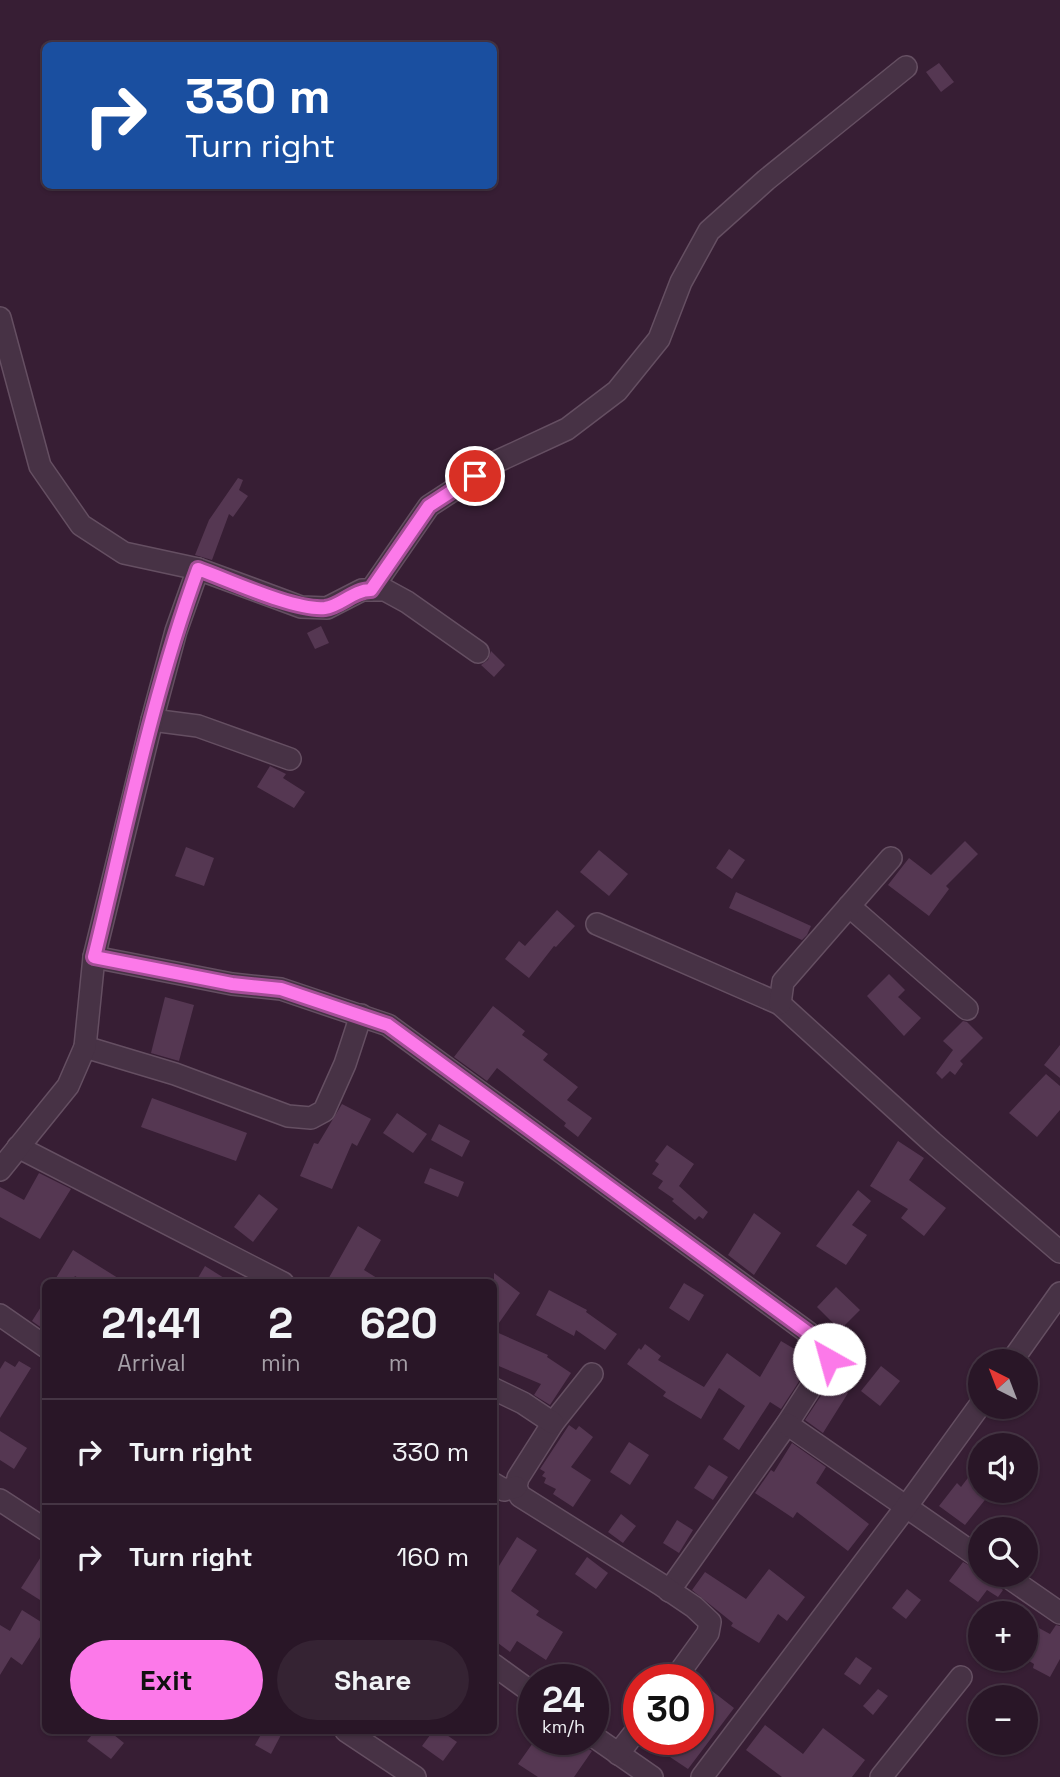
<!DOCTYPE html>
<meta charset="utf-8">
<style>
:root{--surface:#291627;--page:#352333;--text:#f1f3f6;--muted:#a59fa7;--line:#453544;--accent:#fc79e9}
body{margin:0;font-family:"Space Grotesk",sans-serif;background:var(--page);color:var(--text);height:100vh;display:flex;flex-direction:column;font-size:26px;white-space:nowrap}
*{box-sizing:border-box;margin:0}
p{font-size:23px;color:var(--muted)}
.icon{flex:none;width:38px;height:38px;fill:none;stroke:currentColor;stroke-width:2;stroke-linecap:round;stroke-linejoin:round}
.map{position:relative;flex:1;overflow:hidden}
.drawer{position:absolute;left:42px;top:1279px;width:455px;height:455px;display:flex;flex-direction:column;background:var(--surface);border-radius:10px;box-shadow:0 2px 5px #0004,0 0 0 2px var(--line)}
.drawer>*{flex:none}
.guide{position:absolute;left:42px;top:42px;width:455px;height:147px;border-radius:10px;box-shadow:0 2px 5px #0004,0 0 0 2px var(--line);background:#1a4fa0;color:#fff;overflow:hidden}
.needle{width:46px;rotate:318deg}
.controls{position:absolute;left:968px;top:1349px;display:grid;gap:14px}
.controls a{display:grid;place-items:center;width:70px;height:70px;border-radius:50%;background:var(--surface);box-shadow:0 2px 5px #0004,0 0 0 2px var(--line);font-size:35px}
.speed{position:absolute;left:518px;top:1664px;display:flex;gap:14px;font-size:35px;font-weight:700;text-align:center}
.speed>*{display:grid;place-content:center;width:91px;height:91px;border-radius:50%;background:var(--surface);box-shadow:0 2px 5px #0004,0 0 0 2px var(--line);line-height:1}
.speed small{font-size:18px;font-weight:400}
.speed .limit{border:10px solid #d22;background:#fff;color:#111}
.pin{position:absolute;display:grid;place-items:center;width:60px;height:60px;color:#fff;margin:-30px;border:4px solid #fff;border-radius:50%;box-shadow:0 2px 7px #0007}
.me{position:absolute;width:77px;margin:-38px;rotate:322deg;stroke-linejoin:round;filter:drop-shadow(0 0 5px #0008)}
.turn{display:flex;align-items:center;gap:24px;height:147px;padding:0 28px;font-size:32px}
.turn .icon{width:91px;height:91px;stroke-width:2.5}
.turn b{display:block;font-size:49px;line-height:60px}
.eta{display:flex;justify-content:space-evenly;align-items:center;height:119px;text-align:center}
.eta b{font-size:42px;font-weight:700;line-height:49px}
.button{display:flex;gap:14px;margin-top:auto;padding:14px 28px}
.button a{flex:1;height:80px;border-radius:42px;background:var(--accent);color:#111;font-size:28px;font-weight:700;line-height:80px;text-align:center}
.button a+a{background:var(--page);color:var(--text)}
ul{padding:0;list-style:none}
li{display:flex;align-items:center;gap:21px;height:105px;padding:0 28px;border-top:2px solid var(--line)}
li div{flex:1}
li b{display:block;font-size:26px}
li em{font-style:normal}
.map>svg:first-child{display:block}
.building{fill:#553752}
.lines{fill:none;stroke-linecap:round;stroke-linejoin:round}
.minor-casing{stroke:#654f62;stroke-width:24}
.minor{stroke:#473245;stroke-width:21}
.route-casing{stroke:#a44f97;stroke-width:18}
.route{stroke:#fc79e9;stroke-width:12}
</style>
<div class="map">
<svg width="1060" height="1777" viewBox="0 0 1060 1777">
<rect width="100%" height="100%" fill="#371e34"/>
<g class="building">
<polygon points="939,63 954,82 941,92 926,72"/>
<polygon points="238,478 243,480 239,490 248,496 233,517 229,514 212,560 195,555 209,520"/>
<polygon points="321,626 329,643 315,649 307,633"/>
<polygon points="491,651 505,665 494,677 481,665 488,660"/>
<polygon points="270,766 286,774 283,778 305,792 294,808 257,787"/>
<polygon points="965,841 978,854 946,886 949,889 929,916 888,885 909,858 931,875"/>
<polygon points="186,847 214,858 204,886 175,876"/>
<polygon points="729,849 745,860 732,879 716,868"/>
<polygon points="599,850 628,874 609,896 580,872"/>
<polygon points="736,892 811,926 807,935 802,940 729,908"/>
<polygon points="557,910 575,926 556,947 554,946 529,978 505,959 519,941 525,946"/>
<polygon points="889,974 905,990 898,997 921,1018 904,1036 867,996"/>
<polygon points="165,997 194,1005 179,1061 151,1053"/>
<polygon points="493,1006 525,1031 522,1035 548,1054 543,1060 578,1087 567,1100 592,1118 578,1137 564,1126 566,1123 497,1068 487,1081 454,1057"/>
<polygon points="963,1021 967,1022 983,1038 960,1061 963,1064 955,1075 950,1071 942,1079 936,1073 953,1050 943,1041"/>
<polygon points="1060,1045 1060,1078 1044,1065"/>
<polygon points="1046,1074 1060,1086 1060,1110 1037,1137 1009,1113"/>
<polygon points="152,1098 247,1133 236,1161 141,1127"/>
<polygon points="342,1104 371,1119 357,1146 352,1143 332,1189 300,1176 314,1143 318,1144"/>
<polygon points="397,1113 427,1134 413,1153 383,1133"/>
<polygon points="439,1124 470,1141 462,1157 431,1140"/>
<polygon points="898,1141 924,1158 909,1180 946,1208 924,1236 901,1218 908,1209 870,1186"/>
<polygon points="667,1145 694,1164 679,1186 708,1212 703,1219 699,1216 695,1220 672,1201 674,1199 658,1188 663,1181 652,1174 659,1164 655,1161"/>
<polygon points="430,1168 464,1182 458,1197 424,1183"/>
<polygon points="39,1173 71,1189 40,1239 0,1217 0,1187 24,1200"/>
<polygon points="858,1190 871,1201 852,1225 867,1235 846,1265 816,1246"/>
<polygon points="259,1194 278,1209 253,1242 234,1227"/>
<polygon points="754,1213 781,1233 754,1275 728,1255"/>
<polygon points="358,1226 381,1240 364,1270 385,1283 326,1283"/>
<polygon points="73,1250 126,1283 86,1283 75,1276 71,1283 53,1283"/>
<polygon points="205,1266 232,1283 195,1283"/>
<polygon points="494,1273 520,1293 494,1330"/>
<polygon points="684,1283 704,1295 689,1321 669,1308"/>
<polygon points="836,1287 860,1310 840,1330 817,1307"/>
<polygon points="549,1290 587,1310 586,1312 617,1334 605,1350 576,1330 574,1336 536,1315"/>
<polygon points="46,1299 46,1331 32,1321"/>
<polygon points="494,1331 548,1355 547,1357 571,1373 550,1405 534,1395 541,1384 494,1364"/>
<polygon points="781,1341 813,1360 781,1409 770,1402 739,1450 723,1439 745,1406 719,1388 701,1419 663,1396 666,1392 627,1364 639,1348 641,1350 645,1344 661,1356 658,1360 704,1387 727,1353 760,1377"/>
<polygon points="5,1361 15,1367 19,1361 31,1368 0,1418 0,1369"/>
<polygon points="881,1366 900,1381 880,1406 861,1391"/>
<polygon points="830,1382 848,1393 823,1433 805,1420"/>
<polygon points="569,1425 576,1430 579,1426 593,1437 571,1467 591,1480 573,1507 553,1494 556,1489 544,1483 546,1478 542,1476 545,1472 540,1469"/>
<polygon points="0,1431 27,1448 14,1469 0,1460"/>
<polygon points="629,1442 649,1455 630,1485 610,1472"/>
<polygon points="792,1443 826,1467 816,1483 869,1524 848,1551 797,1512 793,1518 755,1493 771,1470 774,1472"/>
<polygon points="980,1462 980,1491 992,1491 965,1525 939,1506 957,1483 961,1487"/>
<polygon points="709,1465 728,1477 713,1500 694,1488"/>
<polygon points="621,1514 636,1526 623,1543 608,1532"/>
<polygon points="677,1520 693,1530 679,1553 663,1543"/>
<polygon points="517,1537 537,1550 511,1591 539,1611 536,1615 563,1632 546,1660 517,1641 510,1652 494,1640 494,1574"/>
<polygon points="46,1549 46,1592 40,1600 21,1588"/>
<polygon points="587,1557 608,1573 596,1589 575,1574"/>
<polygon points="963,1562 980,1571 980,1575 992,1575 994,1581 1003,1590 998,1597 987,1590 978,1602 949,1581"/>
<polygon points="769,1569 805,1597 787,1621 778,1614 759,1643 731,1626 733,1623 692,1590 705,1572 746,1599"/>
<polygon points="907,1589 921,1600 906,1619 892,1608"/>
<polygon points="22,1610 46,1625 46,1628 22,1665 11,1657 0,1675 0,1625 10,1631"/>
<polygon points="1026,1621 1050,1634 1056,1625 1060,1626 1060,1659 1050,1677 1033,1668 1034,1664 1026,1659"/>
<polygon points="856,1657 872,1668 860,1685 844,1674"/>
<polygon points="698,1680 734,1708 688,1769 664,1753 674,1740 698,1740"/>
<polygon points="878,1689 888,1696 873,1715 863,1706"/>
<polygon points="765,1725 803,1754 823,1728 865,1760 852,1777 782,1777 746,1750"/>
<polygon points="95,1731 109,1731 124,1743 111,1759 87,1741"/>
<polygon points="263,1731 283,1731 271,1754 255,1745"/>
<polygon points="433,1731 441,1731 457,1742 443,1761 422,1746"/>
<polygon points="535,1740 546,1740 562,1750 569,1740 574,1740 592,1751 574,1777 538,1777 518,1764"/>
</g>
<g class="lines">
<defs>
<g id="minor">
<polyline points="0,318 40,466 81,525 124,553 198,569 301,607 327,608 362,590 385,590 407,602 478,652"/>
<polyline points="371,590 429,506 498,461 567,429 617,391 659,339 681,282 709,231 766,180 906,67"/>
<polyline points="152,720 198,726 290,759"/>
<polyline points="849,906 967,1009"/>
<polyline points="597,924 780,1004 932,1142 1060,1252"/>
<polyline points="94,957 232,984 281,989 388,1025 825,1345 830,1351 829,1359 787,1424 669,1591"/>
<polyline points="780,1004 783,982 891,858"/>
<polyline points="85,1047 175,1074 288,1116 311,1118 324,1111 345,1064 361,1015"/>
<polyline points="18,1147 283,1283"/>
<polyline points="0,1170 68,1086 85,1047 94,957 152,720 176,631 198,569"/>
<polyline points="0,1315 46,1347"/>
<polyline points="1011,1362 1060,1293"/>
<polyline points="592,1374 553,1423 518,1478 516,1487 520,1496 660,1584 694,1607 710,1622 708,1633 674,1680"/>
<polyline points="494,1389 523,1403 553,1423"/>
<polyline points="787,1424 980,1558"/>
<polyline points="494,1484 504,1490 516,1487"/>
<polyline points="0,1500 46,1530"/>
<polyline points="1005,1575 1060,1613"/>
<polyline points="494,1665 534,1694"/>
<polyline points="346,1731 415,1777"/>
<polyline points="593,1736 652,1777"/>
<polyline points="618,1754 639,1727"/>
<polyline points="702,1777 906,1507 980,1405"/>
<polyline points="881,1777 961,1677"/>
</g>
</defs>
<use href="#minor" class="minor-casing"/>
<use href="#minor" class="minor"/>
</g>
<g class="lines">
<defs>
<path id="route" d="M 475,476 L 429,506 L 371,590 C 353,590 341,606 325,608 C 295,611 229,580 198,569 C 152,695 126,827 94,957 L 232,984 L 281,989 L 388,1025 L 825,1345 L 830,1351 L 829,1359"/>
</defs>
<use href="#route" class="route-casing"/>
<use href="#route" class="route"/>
</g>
</svg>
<div class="controls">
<a><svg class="needle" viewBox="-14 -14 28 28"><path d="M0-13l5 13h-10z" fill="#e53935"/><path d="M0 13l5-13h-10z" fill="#a59fa7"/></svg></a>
<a><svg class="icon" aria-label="sound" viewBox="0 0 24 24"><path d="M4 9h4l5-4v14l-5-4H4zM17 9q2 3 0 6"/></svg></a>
<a><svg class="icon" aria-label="search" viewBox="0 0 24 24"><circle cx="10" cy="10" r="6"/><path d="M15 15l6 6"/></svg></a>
<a>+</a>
<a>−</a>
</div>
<div class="speed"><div>24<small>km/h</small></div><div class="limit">30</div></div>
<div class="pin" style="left:475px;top:476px;background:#d93025"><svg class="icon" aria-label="arrive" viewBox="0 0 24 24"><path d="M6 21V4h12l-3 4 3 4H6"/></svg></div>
<svg class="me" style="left:829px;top:1359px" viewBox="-20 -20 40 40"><circle r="19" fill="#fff"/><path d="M0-13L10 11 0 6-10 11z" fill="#fc79e9"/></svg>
<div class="guide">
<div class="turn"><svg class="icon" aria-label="right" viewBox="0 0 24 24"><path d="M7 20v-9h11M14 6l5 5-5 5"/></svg><div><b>330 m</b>Turn right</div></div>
</div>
<section class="drawer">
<div class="eta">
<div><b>21:41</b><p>Arrival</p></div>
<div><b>2</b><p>min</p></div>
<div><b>620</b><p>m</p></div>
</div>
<ul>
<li><svg class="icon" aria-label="right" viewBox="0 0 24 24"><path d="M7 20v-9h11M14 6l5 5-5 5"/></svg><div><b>Turn right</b></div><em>330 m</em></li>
<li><svg class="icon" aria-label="right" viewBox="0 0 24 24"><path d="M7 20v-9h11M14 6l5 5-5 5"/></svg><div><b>Turn right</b></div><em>160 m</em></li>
</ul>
<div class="button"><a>Exit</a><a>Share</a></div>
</section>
</div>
